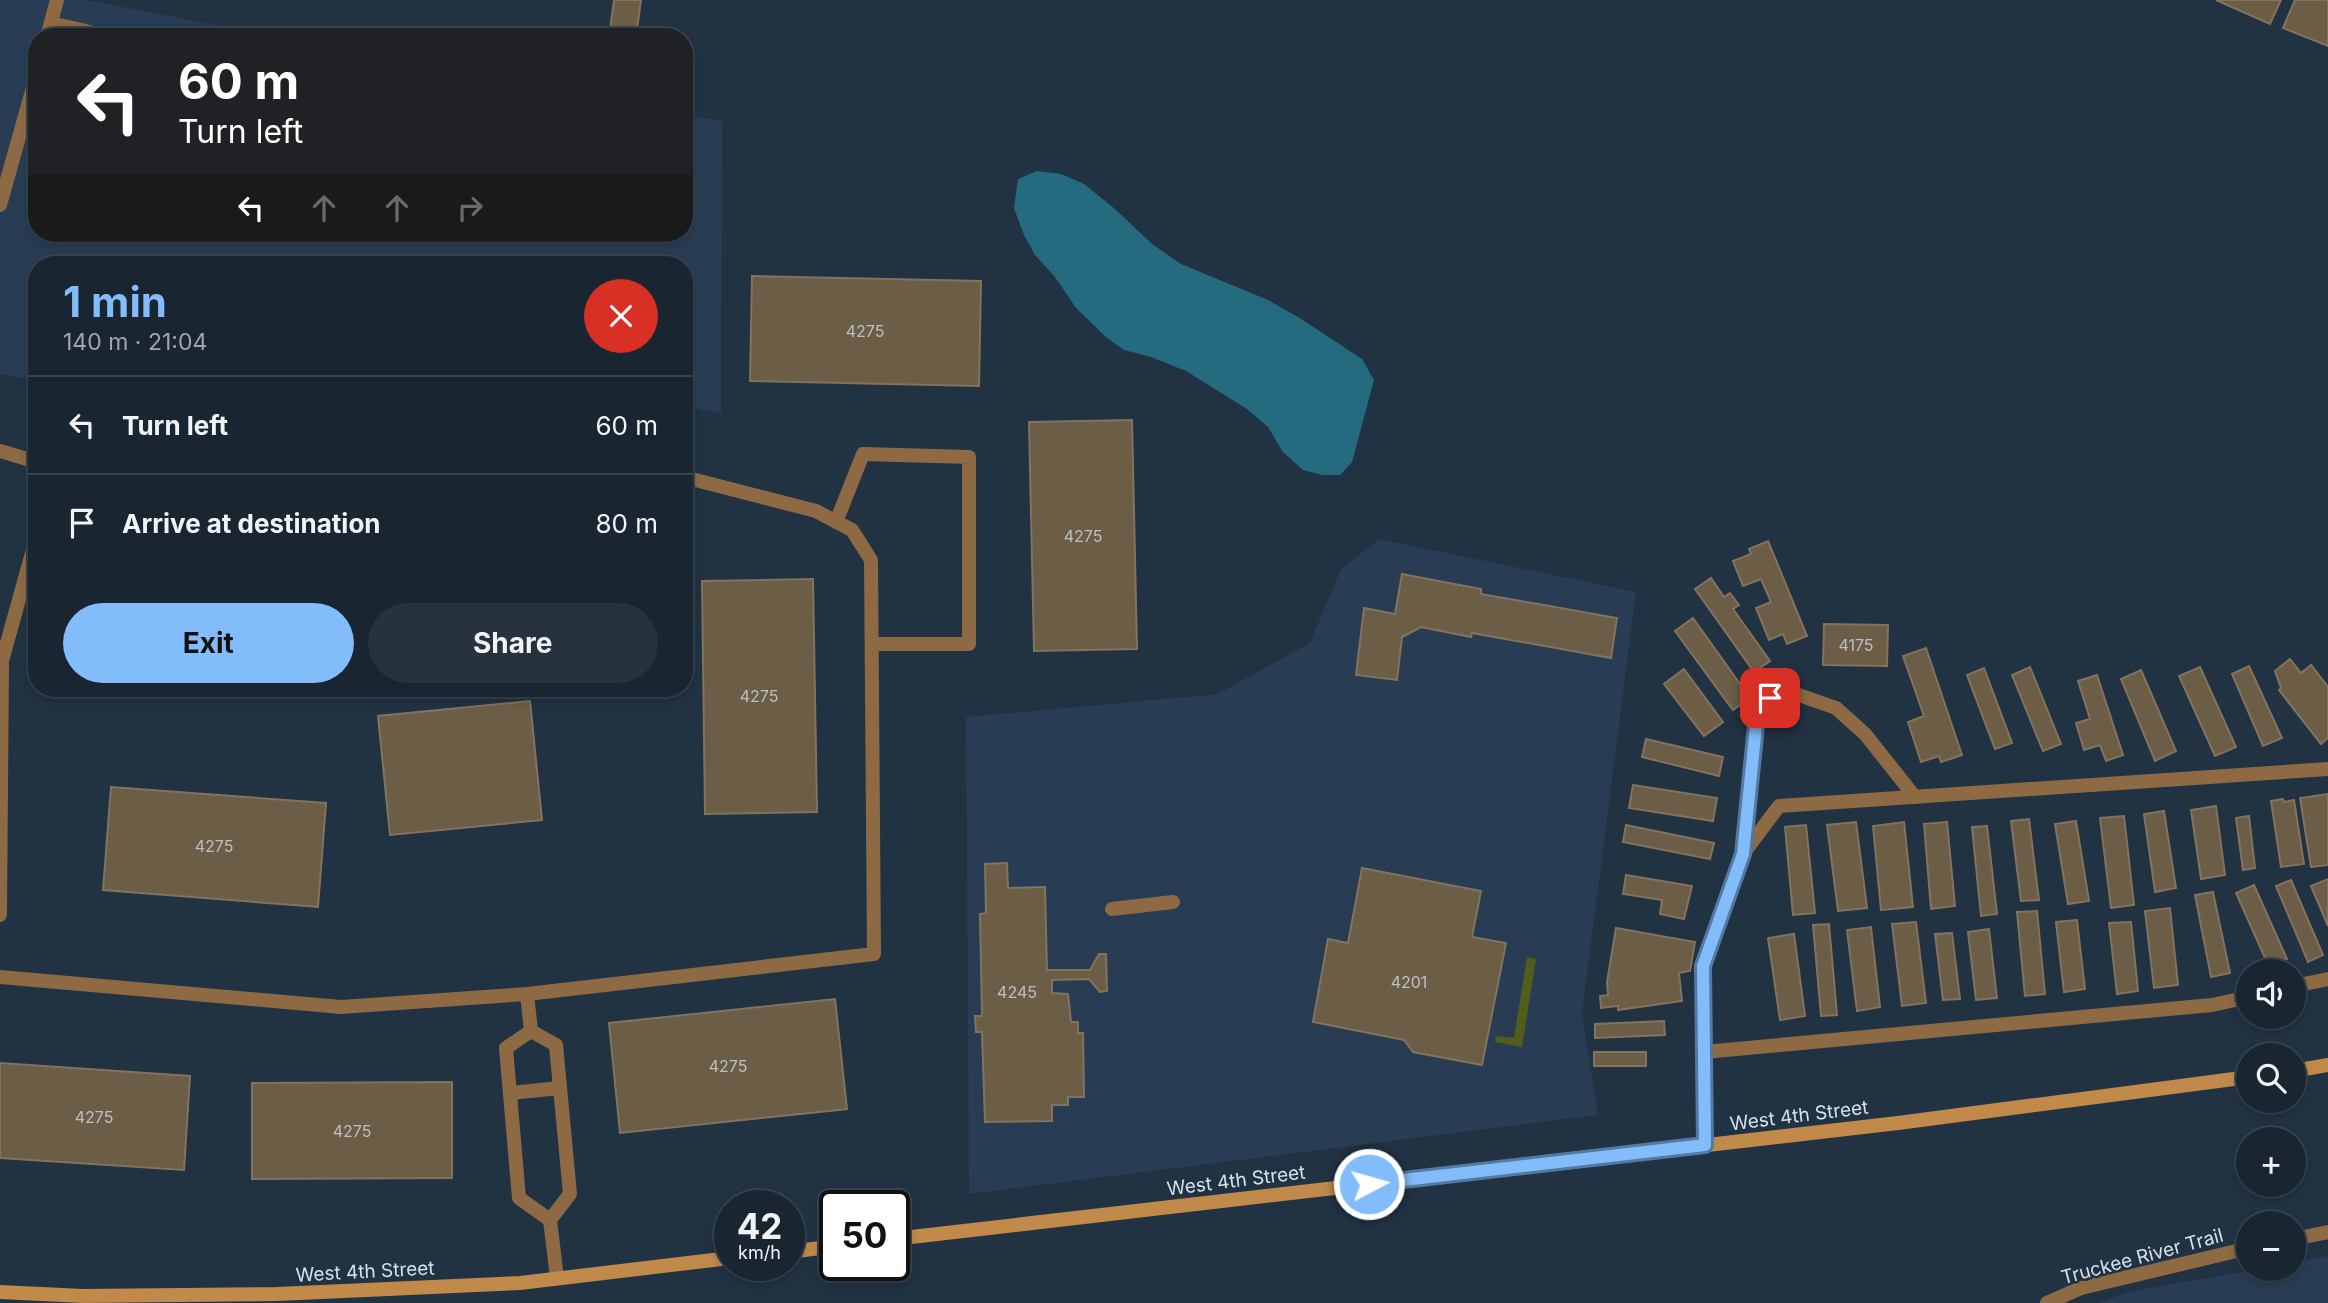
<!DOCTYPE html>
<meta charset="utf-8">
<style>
:root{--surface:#192632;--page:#26323e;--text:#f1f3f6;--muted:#9fa5ac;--line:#37434d;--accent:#82bcfa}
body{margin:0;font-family:Inter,sans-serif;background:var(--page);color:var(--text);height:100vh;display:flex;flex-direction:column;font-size:26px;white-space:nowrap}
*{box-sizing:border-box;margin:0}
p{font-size:23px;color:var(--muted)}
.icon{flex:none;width:38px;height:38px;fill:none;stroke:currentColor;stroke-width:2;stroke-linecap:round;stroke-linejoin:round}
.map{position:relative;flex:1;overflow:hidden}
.sheet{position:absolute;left:28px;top:256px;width:665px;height:441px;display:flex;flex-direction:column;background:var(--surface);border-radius:28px;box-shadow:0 4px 10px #0003,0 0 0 2px var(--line)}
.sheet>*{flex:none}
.hud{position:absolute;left:28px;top:28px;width:665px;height:214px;border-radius:28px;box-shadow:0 4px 10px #0003,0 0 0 2px var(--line);background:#202124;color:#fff;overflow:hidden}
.fabs{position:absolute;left:2236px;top:959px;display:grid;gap:14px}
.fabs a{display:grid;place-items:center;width:70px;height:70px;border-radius:50%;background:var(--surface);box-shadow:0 4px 10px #0003,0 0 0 2px var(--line);font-size:35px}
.speed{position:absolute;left:714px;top:1190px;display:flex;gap:14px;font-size:35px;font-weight:700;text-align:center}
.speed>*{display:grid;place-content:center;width:91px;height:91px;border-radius:50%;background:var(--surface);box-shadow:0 4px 10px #0003,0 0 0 2px var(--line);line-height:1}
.speed small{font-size:18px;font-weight:400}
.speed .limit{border:4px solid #111;border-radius:10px;background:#fff;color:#111}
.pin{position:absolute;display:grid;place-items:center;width:60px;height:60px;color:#fff;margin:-30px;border-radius:14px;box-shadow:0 4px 10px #0006}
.me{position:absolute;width:77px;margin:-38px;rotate:84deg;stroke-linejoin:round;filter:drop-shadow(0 0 5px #0008)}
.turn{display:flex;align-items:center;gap:24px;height:147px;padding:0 35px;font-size:32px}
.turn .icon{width:91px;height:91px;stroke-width:2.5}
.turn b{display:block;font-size:49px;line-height:60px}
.lanes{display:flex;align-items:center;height:66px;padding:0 35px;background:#0003;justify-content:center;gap:35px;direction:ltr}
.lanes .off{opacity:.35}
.round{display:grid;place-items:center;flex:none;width:74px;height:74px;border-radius:37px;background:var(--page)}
.headline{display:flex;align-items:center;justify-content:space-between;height:119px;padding:0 35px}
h1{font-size:42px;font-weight:700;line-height:52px;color:var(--accent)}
.cta{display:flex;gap:14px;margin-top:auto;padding:14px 35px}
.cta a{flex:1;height:80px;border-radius:42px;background:var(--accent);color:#111;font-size:28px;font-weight:700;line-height:80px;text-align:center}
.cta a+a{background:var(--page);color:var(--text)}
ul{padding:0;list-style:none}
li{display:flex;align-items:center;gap:21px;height:98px;padding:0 35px;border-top:2px solid var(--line)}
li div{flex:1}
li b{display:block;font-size:26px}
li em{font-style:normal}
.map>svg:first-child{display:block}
.built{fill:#283d53}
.green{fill:#505d1b}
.water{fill:#256b80}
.building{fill:#6c5d47;stroke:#83735d;stroke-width:2}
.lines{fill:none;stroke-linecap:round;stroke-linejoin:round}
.lane{stroke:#8d6a44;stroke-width:14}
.street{stroke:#8d6a44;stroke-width:14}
.secondary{stroke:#c18a4a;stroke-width:14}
.route-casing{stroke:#547aa2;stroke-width:18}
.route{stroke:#82bcfa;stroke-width:12}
.labels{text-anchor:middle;stroke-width:5;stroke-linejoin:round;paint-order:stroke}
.number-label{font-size:16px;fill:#bcc0c3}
.street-label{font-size:19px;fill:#d6e1ec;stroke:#213243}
</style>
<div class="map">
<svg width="2328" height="1303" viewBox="0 0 2328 1303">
<rect width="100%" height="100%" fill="#213243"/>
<g class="built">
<polygon points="0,0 86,0 279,37 37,37 37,233 684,233 684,114 722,121 721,414 684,405 684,264 37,264 37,381 0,374"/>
<polygon points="1379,539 1636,592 1582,1014 1598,1115 969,1194 966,717 1218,694 1310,643 1341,569"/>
<polygon points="2328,1256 2328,1303 2099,1303 2128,1292 2258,1269 2294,1269 2294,1262"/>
</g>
<polygon class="green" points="1527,957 1536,959 1522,1047 1495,1042 1496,1036 1514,1038"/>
<polygon class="water" points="1037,171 1061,174 1084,184 1115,209 1152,244 1181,264 1268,300 1298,317 1362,359 1374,380 1352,462 1340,475 1323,475 1303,470 1283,452 1268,427 1247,409 1186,371 1151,357 1124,350 1106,337 1076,308 1055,277 1035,255 1024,235 1014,208 1018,179"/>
<g class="building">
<polygon points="614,0 641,0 636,37 609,37"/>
<polygon points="2216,0 2281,0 2270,24"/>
<polygon points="2295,0 2328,0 2328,46 2283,28"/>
<polygon points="752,276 981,281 979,386 750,381"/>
<polygon points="1132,420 1137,649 1034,651 1029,422"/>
<polygon points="1768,541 1807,636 1787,644 1783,634 1769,640 1756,608 1771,602 1761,579 1743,586 1733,561 1751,554 1749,549"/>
<polygon points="1402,574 1481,589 1481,594 1617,618 1611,658 1472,633 1471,637 1421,627 1402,637 1397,680 1356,675 1364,608 1395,614"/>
<polygon points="1711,578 1724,597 1730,593 1739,605 1733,609 1770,661 1754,672 1695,589"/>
<polygon points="813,579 817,812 705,814 702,581"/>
<polygon points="1693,618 1750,698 1733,710 1675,631"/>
<polygon points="1824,624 1888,625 1887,666 1823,665"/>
<polygon points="1926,648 1962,755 1941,762 1939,756 1921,762 1908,722 1924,716 1903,656"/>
<polygon points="2290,659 2301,673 2311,665 2328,687 2328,738 2321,744 2279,690 2281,688 2275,671"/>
<polygon points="2249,666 2282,738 2263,746 2232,674"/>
<polygon points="2030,667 2061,744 2043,751 2012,675"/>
<polygon points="2200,667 2236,747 2215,756 2179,676"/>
<polygon points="1984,668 2012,743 1995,749 1967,675"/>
<polygon points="1684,669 1723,722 1704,736 1664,684"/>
<polygon points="2141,670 2176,751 2155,761 2121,679"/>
<polygon points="2097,675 2123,755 2106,761 2100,745 2084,750 2076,723 2090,719 2078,681"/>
<polygon points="279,688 313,688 310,697"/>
<polygon points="530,701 542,820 390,835 378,716"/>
<polygon points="1646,739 1723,757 1719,776 1642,757"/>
<polygon points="1633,785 1717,798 1713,821 1629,808"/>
<polygon points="111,787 326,803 318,907 103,890"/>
<polygon points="2328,794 2328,865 2311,867 2300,798"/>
<polygon points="2283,799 2284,802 2294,800 2304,864 2281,867 2271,801"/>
<polygon points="2216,806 2225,875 2201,879 2191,810"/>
<polygon points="2164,811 2176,888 2155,892 2144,814"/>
<polygon points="2124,816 2134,905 2111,908 2100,818"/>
<polygon points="2249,816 2255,868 2243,870 2236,818"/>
<polygon points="2029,819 2039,900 2021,901 2011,821"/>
<polygon points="2076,821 2089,901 2068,904 2055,824"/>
<polygon points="1856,822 1867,908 1838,911 1827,825"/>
<polygon points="1904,822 1913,907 1881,910 1873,826"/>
<polygon points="1947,822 1955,906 1931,909 1924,824"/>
<polygon points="1626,825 1714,843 1710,859 1623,842"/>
<polygon points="1806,825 1815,913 1793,915 1785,827"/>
<polygon points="1987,826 1997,914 1981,916 1972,827"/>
<polygon points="1007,863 1008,888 1045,887 1047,970 1090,970 1099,954 1106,954 1107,991 1100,992 1089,979 1052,980 1052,993 1068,994 1071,1022 1078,1022 1078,1033 1083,1033 1084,1097 1068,1097 1068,1105 1052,1105 1052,1121 985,1122 982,1032 976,1032 975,1016 982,1016 980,914 986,913 985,864"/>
<polygon points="1362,868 1481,891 1472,937 1506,943 1482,1065 1413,1052 1404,1040 1313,1022 1328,939 1348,943"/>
<polygon points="1626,875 1692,886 1684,919 1660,914 1662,900 1623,894"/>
<polygon points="2328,879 2328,926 2311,886"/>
<polygon points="2291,880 2323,955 2308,962 2276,886"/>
<polygon points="2254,885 2287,959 2269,967 2236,893"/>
<polygon points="2213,892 2230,973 2211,977 2195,895"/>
<polygon points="2170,908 2178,985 2154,988 2145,911"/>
<polygon points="2037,911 2045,994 2025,996 2017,912"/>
<polygon points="2077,920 2085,989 2064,992 2056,922"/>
<polygon points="1916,922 1926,1003 1902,1006 1892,924"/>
<polygon points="2131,922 2138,991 2117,994 2109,923"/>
<polygon points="1829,924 1837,1015 1821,1016 1813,925"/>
<polygon points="1871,927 1880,1007 1857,1011 1847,930"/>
<polygon points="1616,928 1695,942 1690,971 1679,973 1682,1001 1618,1010 1618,1006 1601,1008 1600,996 1608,995 1607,982"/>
<polygon points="1989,929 1997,998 1976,1000 1968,932"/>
<polygon points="1952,933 1960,999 1943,1000 1935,934"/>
<polygon points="1794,934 1805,1016 1780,1020 1768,938"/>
<polygon points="835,999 847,1109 620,1133 609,1023"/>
<polygon points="1664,1021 1665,1035 1595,1038 1595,1024"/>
<rect x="1594" y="1052" width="52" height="14"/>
<polygon points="0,1063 190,1076 184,1170 0,1158"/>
<polygon points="452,1082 452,1178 252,1179 252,1083"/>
</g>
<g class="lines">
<g class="lane">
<polyline points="51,23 111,37"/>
<polyline points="0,451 37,462"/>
<polyline points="836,522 863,454 969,457 969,644 872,644"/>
<polyline points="1743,854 1757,716 1770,698 1796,694 1836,708 1865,734 1915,797"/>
<polyline points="1112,909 1173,902"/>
<polyline points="0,915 2,661 37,535"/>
<polyline points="0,977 341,1007 527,994 874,954 871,560 852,530 816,511 684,477"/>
<polyline points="527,994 531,1031"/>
<polyline points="531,1031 556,1045 570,1194 550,1220 557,1278"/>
<polyline points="531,1031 506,1048 519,1198 550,1220"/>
<polyline points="510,1093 560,1088"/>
</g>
<g class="street">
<polyline points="47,37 57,0"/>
<polyline points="0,205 37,73"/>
<polyline points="2294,986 2328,979"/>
<polyline points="1704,1052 2212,1005 2249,997"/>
<polyline points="1705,1145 1703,966 1743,854 1779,806 2328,769"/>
<polyline points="2294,1239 2328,1232"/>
<polyline points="2047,1303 2081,1288 2249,1248"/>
</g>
<g class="secondary">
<polyline points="2294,1071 2328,1065"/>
<polyline points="894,1239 1898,1123 2249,1077"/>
<polyline points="789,1252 835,1246"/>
<polyline points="0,1292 83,1296 277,1294 520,1283 730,1258"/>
</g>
</g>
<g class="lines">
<defs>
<polyline id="route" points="1369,1184 1705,1145 1703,966 1743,854 1757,716 1770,698"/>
</defs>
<use href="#route" class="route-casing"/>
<use href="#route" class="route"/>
</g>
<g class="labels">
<g class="number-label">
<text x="865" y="337">4275</text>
<text x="1083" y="542">4275</text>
<text x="1856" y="651">4175</text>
<text x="759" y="702">4275</text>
<text x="214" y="852">4275</text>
<text x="1409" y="988">4201</text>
<text x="1017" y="998">4245</text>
<text x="728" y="1072">4275</text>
<text x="94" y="1123">4275</text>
<text x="352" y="1137">4275</text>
</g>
<g class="street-label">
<text transform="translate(1799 1115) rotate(-7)" y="7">West 4th Street</text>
<text transform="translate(1236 1180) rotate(-7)" y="7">West 4th Street</text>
<text transform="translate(2142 1256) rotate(-15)" y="7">Truckee River Trail</text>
<text transform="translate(365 1271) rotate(-3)" y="7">West 4th Street</text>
</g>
</g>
</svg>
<div class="fabs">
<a><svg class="icon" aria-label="sound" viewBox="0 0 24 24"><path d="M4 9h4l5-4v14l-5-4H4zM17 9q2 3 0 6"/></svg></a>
<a><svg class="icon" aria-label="search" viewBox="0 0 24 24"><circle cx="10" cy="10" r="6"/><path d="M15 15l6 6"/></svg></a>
<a>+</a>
<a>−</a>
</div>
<div class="speed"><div>42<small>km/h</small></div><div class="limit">50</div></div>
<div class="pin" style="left:1770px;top:698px;background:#d93025"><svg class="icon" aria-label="arrive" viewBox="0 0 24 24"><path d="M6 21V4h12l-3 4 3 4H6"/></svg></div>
<svg class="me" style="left:1369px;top:1184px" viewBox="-20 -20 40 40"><circle r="17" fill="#82bcfa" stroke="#fff" stroke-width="3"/><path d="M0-11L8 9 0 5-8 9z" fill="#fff"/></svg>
<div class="hud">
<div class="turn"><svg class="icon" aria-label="left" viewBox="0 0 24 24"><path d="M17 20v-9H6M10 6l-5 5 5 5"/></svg><div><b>60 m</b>Turn left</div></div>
<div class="lanes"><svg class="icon" aria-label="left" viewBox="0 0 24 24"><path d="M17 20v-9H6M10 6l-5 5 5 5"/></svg><svg class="icon off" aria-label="ahead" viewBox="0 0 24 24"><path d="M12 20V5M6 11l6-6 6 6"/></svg><svg class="icon off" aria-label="ahead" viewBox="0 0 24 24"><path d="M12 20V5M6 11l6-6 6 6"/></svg><svg class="icon off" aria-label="right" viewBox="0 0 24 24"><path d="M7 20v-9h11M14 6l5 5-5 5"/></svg></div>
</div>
<section class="sheet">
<div class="headline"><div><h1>1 min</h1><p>140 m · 21:04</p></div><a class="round" style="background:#d93025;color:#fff"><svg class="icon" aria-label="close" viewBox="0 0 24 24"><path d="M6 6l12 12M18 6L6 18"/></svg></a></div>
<ul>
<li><svg class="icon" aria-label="left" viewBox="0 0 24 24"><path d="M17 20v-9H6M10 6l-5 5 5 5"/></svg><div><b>Turn left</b></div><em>60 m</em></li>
<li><svg class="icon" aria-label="arrive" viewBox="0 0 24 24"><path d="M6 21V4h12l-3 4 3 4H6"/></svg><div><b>Arrive at destination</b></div><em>80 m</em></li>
</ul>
<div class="cta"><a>Exit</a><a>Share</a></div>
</section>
</div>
